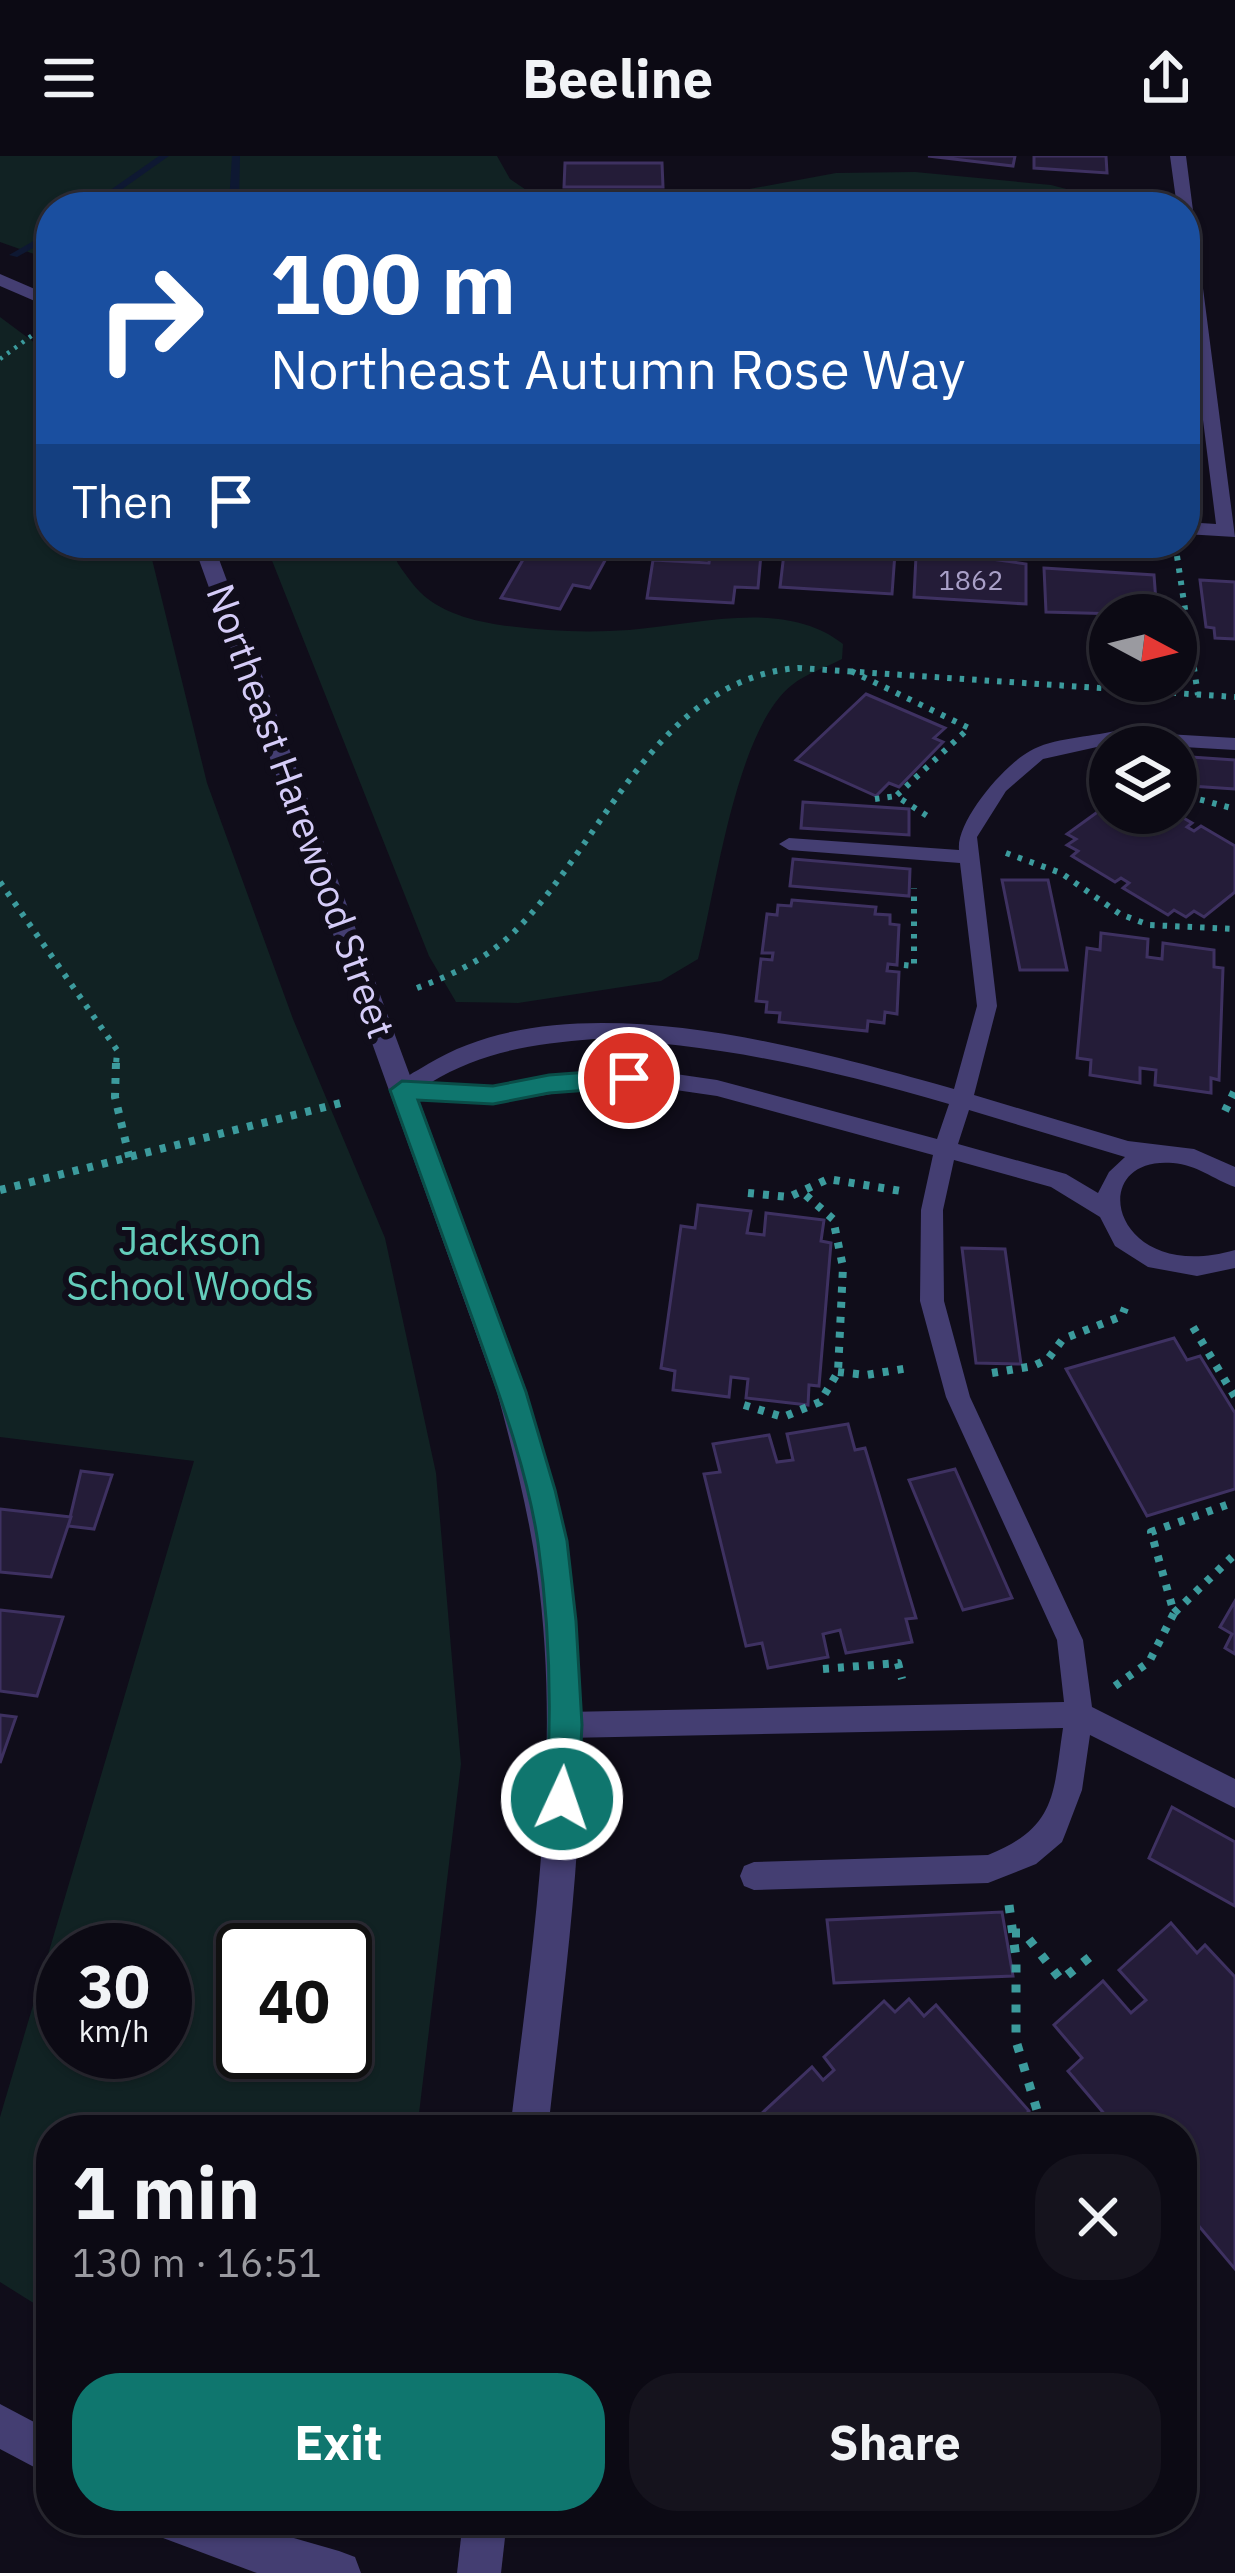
<!DOCTYPE html>
<meta charset="utf-8">
<style>
:root{--surface:#0c0a14;--page:#15131d;--text:#f1f3f6;--muted:#9a9aa0;--line:#2c2b34;--accent:#0f766e}
body{margin:0;font-family:"IBM Plex Sans",sans-serif;background:var(--page);color:var(--text);height:100vh;display:flex;flex-direction:column;font-size:45px;white-space:nowrap}
*{box-sizing:border-box;margin:0}
p{font-size:39px;color:var(--muted)}
.icon{flex:none;width:66px;height:66px;fill:none;stroke:currentColor;stroke-width:2;stroke-linecap:round;stroke-linejoin:round}
.map{position:relative;flex:1;overflow:hidden}
.panel{position:absolute;left:36px;top:1959px;width:1161px;height:420px;display:flex;flex-direction:column;background:var(--surface);border-radius:48px;box-shadow:0 3px 9px #0004,0 0 0 3px var(--line)}
.panel>*{flex:none}
.top-card{position:absolute;left:36px;top:36px;width:1164px;height:366px;border-radius:48px;box-shadow:0 3px 9px #0004,0 0 0 3px var(--line);background:#1a4fa0;color:#fff;overflow:hidden}
.needle{width:78px;rotate:97deg}
.tools{position:absolute;left:1089px;top:438px;display:grid;gap:24px}
.tools a{display:grid;place-items:center;width:108px;height:108px;border-radius:50%;background:var(--surface);box-shadow:0 3px 9px #0004,0 0 0 3px var(--line);font-size:60px}
.speed{position:absolute;left:36px;top:1767px;display:flex;gap:24px;font-size:60px;font-weight:700;text-align:center}
.speed>*{display:grid;place-content:center;width:156px;height:156px;border-radius:50%;background:var(--surface);box-shadow:0 3px 9px #0004,0 0 0 3px var(--line);line-height:1}
.speed small{font-size:30px;font-weight:400}
.speed .limit{border:6px solid #111;border-radius:18px;background:#fff;color:#111}
.pin{position:absolute;display:grid;place-items:center;width:102px;height:102px;color:#fff;margin:-51px;border:6px solid #fff;border-radius:50%;box-shadow:0 3px 12px #0007}
.me{position:absolute;width:132px;margin:-66px;rotate:3deg;stroke-linejoin:round;filter:drop-shadow(0 0 9px #0008)}
.turn{display:flex;align-items:center;gap:42px;height:252px;padding:0 36px;font-size:54px}
.turn .icon{width:156px;height:156px;stroke-width:2.5}
.turn b{display:block;font-size:84px;line-height:102px}
.then{display:flex;align-items:center;height:114px;padding:0 36px;background:#0003;gap:24px;font-size:45px}
.round{display:grid;place-items:center;flex:none;width:126px;height:126px;border-radius:48px;background:var(--page)}
.head{display:flex;align-items:center;justify-content:space-between;height:204px;padding:0 36px}
h1{font-size:72px;font-weight:800;line-height:90px}
.primary-button{display:flex;gap:24px;margin-top:auto;padding:24px 36px}
.primary-button a{flex:1;height:138px;border-radius:48px;background:var(--accent);color:#fff;font-size:48px;font-weight:800;line-height:138px;text-align:center}
.primary-button a+a{background:var(--page);color:var(--text)}
header{display:flex;justify-content:space-between;align-items:center;height:156px;padding:0 36px;background:var(--surface);font-size:54px;font-weight:800}
.map>svg:first-child{display:block}
.green{fill:#112223;fill-rule:evenodd}
.lines{fill:none;stroke-linecap:round;stroke-linejoin:round}
.stream{fill:#0e1832;fill-rule:evenodd}
.building{fill:#241c38;stroke:#3e3161;stroke-width:3}
.path-far3{stroke:#3c9b9d;stroke-width:4.5;stroke-dasharray:3 6;stroke-linecap:butt}
.path-far2{stroke:#3c9b9d;stroke-width:6;stroke-dasharray:4.5 8;stroke-linecap:butt}
.path-far1{stroke:#3c9b9d;stroke-width:8;stroke-dasharray:6 9;stroke-linecap:butt}
.path{stroke:#3c9b9d;stroke-width:9;stroke-dasharray:8 12;stroke-linecap:butt}
.service{fill:#443e72;fill-rule:evenodd}
.minor{fill:#443e72;fill-rule:evenodd}
.tertiary{fill:#443e72;fill-rule:evenodd}
.route{fill:#0f766e;stroke:#0a4d48;stroke-width:3}
.labels{text-anchor:middle;stroke-width:12;stroke-linejoin:round;paint-order:stroke}
.far-number-label{font-size:27px;fill:#a9a0c8}
.street-label{font-size:39px;fill:#d5ccf8;stroke:#100d1a}
.park-label{font-size:39px;fill:#64cdbb;stroke:#100d1a}
</style>
<header><svg class="icon" aria-label="menu" viewBox="0 0 24 24"><path d="M4 6h16M4 12h16M4 18h16"/></svg>Beeline<svg class="icon" aria-label="share" viewBox="0 0 24 24"><path d="M12 15V3M7 8l5-5 5 5M5 13v7h14v-7"/></svg></header>
<div class="map">
<svg width="1235" height="2417" viewBox="0 0 1235 2417">
<rect width="100%" height="100%" fill="#100d1a"/>
<g class="green">
<polygon points="0,0 497,0 510,23 538,42 634,47 728,37 836,17 915,16 1051,29 1078,36 1094,51 51,51 51,104 0,86"/>
<path d="M 0,161 L 51,199 L 51,387 L 148,387 L 207,627 L 293,863 L 385,1082 L 436,1317 L 461,1608 L 417,1974 L 51,1974 L 51,2158 L 0,2126 L 0,1961 L 194,1305 L 0,1281 ZM 165,1794 L 165,1896 L 63,1896 L 63,1794 ZM 345,1794 L 345,1896 L 243,1896 L 243,1794 Z"/>
<path d="M 265,387 L 391,387 C 393,404 402,413 412,427 C 432,454 468,464 500,469 C 543,475 585,477 629,474 C 696,469 785,442 843,488 L 842,503 C 827,511 805,518 792,529 C 736,573 716,733 698,803 L 661,825 L 518,847 L 456,846 L 429,800 Z"/>
</g>
<g class="lines">
<g class="stream">
<polygon points="159,0 169,0 97,51 86,51"/>
<polygon points="232,0 240,0 239,45 249,51 237,51 229,46"/>
<polygon points="51,75 51,82 17,101 9,99"/>
</g>
</g>
<g class="building">
<polygon points="928,0 1015,0 1013,10"/>
<polygon points="1034,0 1106,0 1107,17 1034,12"/>
<polygon points="565,7 662,7 663,31 564,31"/>
<polygon points="568,387 614,388 590,432 573,429 560,453 501,442 532,388 564,394"/>
<polygon points="712,387 762,387 758,432 735,431 733,447 647,442 653,404 709,407"/>
<polygon points="785,389 895,397 892,438 780,431"/>
<polygon points="956,398 1026,408 1026,448 914,441 916,400 956,402"/>
<polygon points="1044,412 1154,419 1157,459 1046,456"/>
<polygon points="1200,424 1235,426 1235,483 1215,482 1214,472 1206,471"/>
<polygon points="866,538 945,572 934,582 943,586 899,631 889,627 876,640 796,604"/>
<polygon points="1176,600 1235,604 1235,633 1176,629"/>
<polygon points="803,646 909,653 909,679 801,672"/>
<polygon points="1110,647 1110,657 1175,657 1192,667 1187,671 1194,675 1201,670 1235,690 1235,736 1204,761 1194,755 1186,761 1174,754 1168,759 1123,732 1129,727 1121,722 1115,726 1072,700 1078,695 1067,689 1076,683 1067,678"/>
<polygon points="793,703 910,713 909,740 790,730"/>
<polygon points="1002,724 1048,724 1067,814 1020,814"/>
<polygon points="792,744 876,751 875,758 890,759 890,768 899,769 897,809 888,808 887,815 899,816 897,858 885,856 884,867 868,865 867,875 779,866 780,857 766,856 767,846 756,845 761,803 772,804 773,797 762,797 767,758 777,759 778,749 791,750"/>
<polygon points="1101,777 1148,783 1147,801 1162,803 1163,787 1214,794 1214,811 1223,812 1219,924 1211,922 1211,937 1155,929 1156,914 1140,912 1140,927 1090,919 1091,904 1077,902 1087,792 1100,794"/>
<polygon points="698,1049 751,1055 747,1077 764,1079 766,1057 824,1064 821,1085 831,1087 819,1230 809,1229 808,1249 746,1242 748,1223 731,1221 729,1241 673,1234 675,1215 661,1212 681,1070 695,1072"/>
<polygon points="962,1092 1005,1093 1021,1208 976,1207"/>
<polygon points="1174,1182 1187,1204 1200,1200 1235,1257 1235,1333 1147,1360 1066,1213"/>
<polygon points="848,1268 855,1294 865,1292 916,1462 906,1463 912,1486 846,1497 840,1474 823,1478 828,1501 768,1512 762,1487 746,1490 704,1318 720,1316 713,1288 769,1279 777,1306 793,1304 787,1278"/>
<polygon points="955,1313 1012,1442 963,1454 909,1324"/>
<polygon points="81,1315 112,1319 94,1373 68,1370"/>
<polygon points="0,1353 71,1361 51,1421 0,1416"/>
<polygon points="1235,1445 1235,1498 1225,1492 1232,1478 1220,1471"/>
<polygon points="0,1454 63,1461 37,1540 0,1535"/>
<polygon points="0,1559 16,1561 0,1607"/>
<polygon points="1172,1651 1235,1686 1235,1750 1149,1702"/>
<polygon points="1002,1756 1013,1820 834,1827 827,1764"/>
<polygon points="1171,1767 1197,1797 1205,1789 1235,1821 1235,2113 1182,2050 1182,1974 1118,1974 1068,1915 1082,1902 1054,1869 1103,1825 1131,1857 1146,1844 1119,1814"/>
<polygon points="909,1843 924,1860 936,1849 1029,1955 1018,1967 1024,1974 747,1971 812,1911 823,1924 834,1914 824,1901 884,1845 895,1856"/>
</g>
<g class="lines">
<polyline class="path-far3" points="0,203 38,175"/>
<g class="path-far2">
<polyline points="1177,400 1198,539"/>
<polyline points="851,515 969,572 896,640 929,661"/>
<polyline points="1176,637 1235,653"/>
<polyline points="875,643 896,640"/>
<polyline points="1006,697 1061,717 1120,758 1149,769 1235,773"/>
<polyline points="0,726 117,894 116,910"/>
<polyline points="904,809 914,810 914,732"/>
<path d="M 417,832 C 452,819 484,804 512,778 C 602,691 655,523 798,512 L 1235,541"/>
</g>
<g class="path-far1">
<polyline points="116,907 115,941 130,1004"/>
<polyline points="1225,955 1235,934"/>
<polyline points="0,1034 345,946"/>
<polyline points="748,1037 789,1041 828,1023 901,1035"/>
<polyline points="1193,1171 1235,1241"/>
<polyline points="838,1216 866,1219 909,1212"/>
<polyline points="992,1217 1033,1210 1048,1203 1063,1183 1122,1160 1125,1152"/>
<polyline points="744,1249 783,1261 820,1246 838,1216 843,1111 833,1063 801,1035"/>
<polyline points="1174,1457 1232,1401"/>
<polyline points="823,1513 898,1507 902,1523"/>
<polyline points="1115,1530 1149,1506 1174,1457 1151,1376 1235,1346"/>
</g>
<g class="path">
<polyline points="1009,1749 1016,1802 1016,1885 1043,1974"/>
<polyline points="1012,1777 1024,1777 1061,1824 1096,1796"/>
</g>
<path class="service" d="M 1115,575 L 1235,582 L 1235,594 L 1115,587 L 1043,603 L 1006,635 L 977,681 L 997,850 L 974,939 L 1128,985 L 1194,993 L 1235,1011 L 1235,1031 C 1213,1023 1197,1009 1173,1007 C 1083,999 1111,1130 1235,1094 L 1235,1112 L 1197,1120 L 1148,1111 L 1115,1090 L 1100,1061 L 1051,1031 L 954,1004 L 943,1054 L 944,1145 L 970,1241 L 1083,1484 L 1092,1551 L 1235,1623 L 1235,1652 L 1090,1579 L 1082,1634 L 1066,1676 L 1062,1686 L 1036,1708 L 988,1727 L 754,1734 L 744,1730 L 740,1720 L 744,1710 L 754,1706 L 988,1699 C 1057,1671 1053,1639 1063,1572 L 566,1582 L 556,1578 L 552,1569 L 556,1560 L 566,1556 L 1064,1546 L 1057,1484 L 946,1241 L 920,1145 L 921,1054 L 933,999 L 717,940 L 655,931 L 603,930 L 493,947 L 402,942 L 391,934 C 400,923 415,916 428,908 C 569,822 807,892 954,933 L 977,850 L 960,707 L 789,694 L 779,688 L 789,682 L 959,694 C 956,665 1004,609 1030,595 C 1052,582 1090,581 1115,575 ZM 594,883 C 717,887 832,914 949,948 L 937,983 L 717,924 L 655,915 L 603,914 L 493,931 L 430,927 C 482,895 534,888 594,883 ZM 969,954 L 1125,1001 L 1109,1016 L 1098,1037 L 1066,1018 L 958,988 Z"/>
<g class="minor">
<polygon points="1170,0 1186,0 1235,381 1185,378 1185,366 1216,368 1185,120 1185,51 1177,51"/>
<polygon points="0,2248 51,2275 51,2320 0,2293"/>
<polygon points="148,2364 231,2364 339,2395 355,2401 361,2417 257,2417 155,2379"/>
</g>
<g class="tertiary">
<polygon points="0,118 51,140 51,152 0,130"/>
<path d="M 193,387 L 213,387 L 527,1236 C 544,1295 560,1354 569,1415 C 598,1599 568,1791 548,1974 L 510,1974 C 532,1791 563,1600 537,1415 C 528,1354 513,1295 497,1236 Z"/>
<polygon points="463,2364 507,2364 501,2417 457,2417"/>
</g>
</g>
<path class="route" d="M 629,913 L 641,922 L 629,931 L 549,937 L 493,948 L 418,944 L 526,1236 L 555,1334 L 567,1385 L 576,1465 L 582,1569 L 578,1643 L 573,1654 L 562,1659 L 551,1654 L 546,1643 C 552,1558 550,1472 538,1387 C 527,1312 499,1238 474,1167 C 446,1089 418,1012 390,934 L 402,925 L 493,930 L 549,919 Z"/>
<g class="labels">
<g class="far-number-label">
<text x="971" y="434">1862</text>
</g>
<g class="street-label">
<text transform="translate(301 655) rotate(70)" y="14">Northeast Harewood Street</text>
</g>
<g class="park-label">
<text x="190" y="1099">Jackson<tspan x="190" dy="45">School Woods</tspan></text>
</g>
</g>
</svg>
<div class="tools">
<a><svg class="needle" viewBox="-14 -14 28 28"><path d="M0-13l5 13h-10z" fill="#e53935"/><path d="M0 13l5-13h-10z" fill="#9a9aa0"/></svg></a>
<a><svg class="icon" aria-label="layers" viewBox="0 0 24 24"><path d="M12 4l9 5-9 5-9-5zM3 14l9 5 9-5"/></svg></a>
</div>
<div class="speed"><div>30<small>km/h</small></div><div class="limit">40</div></div>
<div class="pin" style="left:629px;top:922px;background:#d93025"><svg class="icon" aria-label="arrive" viewBox="0 0 24 24"><path d="M6 21V4h12l-3 4 3 4H6"/></svg></div>
<svg class="me" style="left:562px;top:1643px" viewBox="-20 -20 40 40"><circle r="17" fill="#0f766e" stroke="#fff" stroke-width="3"/><path d="M0-11L8 9 0 5-8 9z" fill="#fff"/></svg>
<div class="top-card">
<div class="turn"><svg class="icon" aria-label="right" viewBox="0 0 24 24"><path d="M7 20v-9h11M14 6l5 5-5 5"/></svg><div><b>100 m</b>Northeast Autumn Rose Way</div></div>
<div class="then">Then<svg class="icon" aria-label="arrive" viewBox="0 0 24 24"><path d="M6 21V4h12l-3 4 3 4H6"/></svg></div>
</div>
<section class="panel">
<div class="head"><div><h1>1 min</h1><p>130 m · 16:51</p></div><a class="round"><svg class="icon" aria-label="close" viewBox="0 0 24 24"><path d="M6 6l12 12M18 6L6 18"/></svg></a></div>
<div class="primary-button"><a>Exit</a><a>Share</a></div>
</section>
</div>
